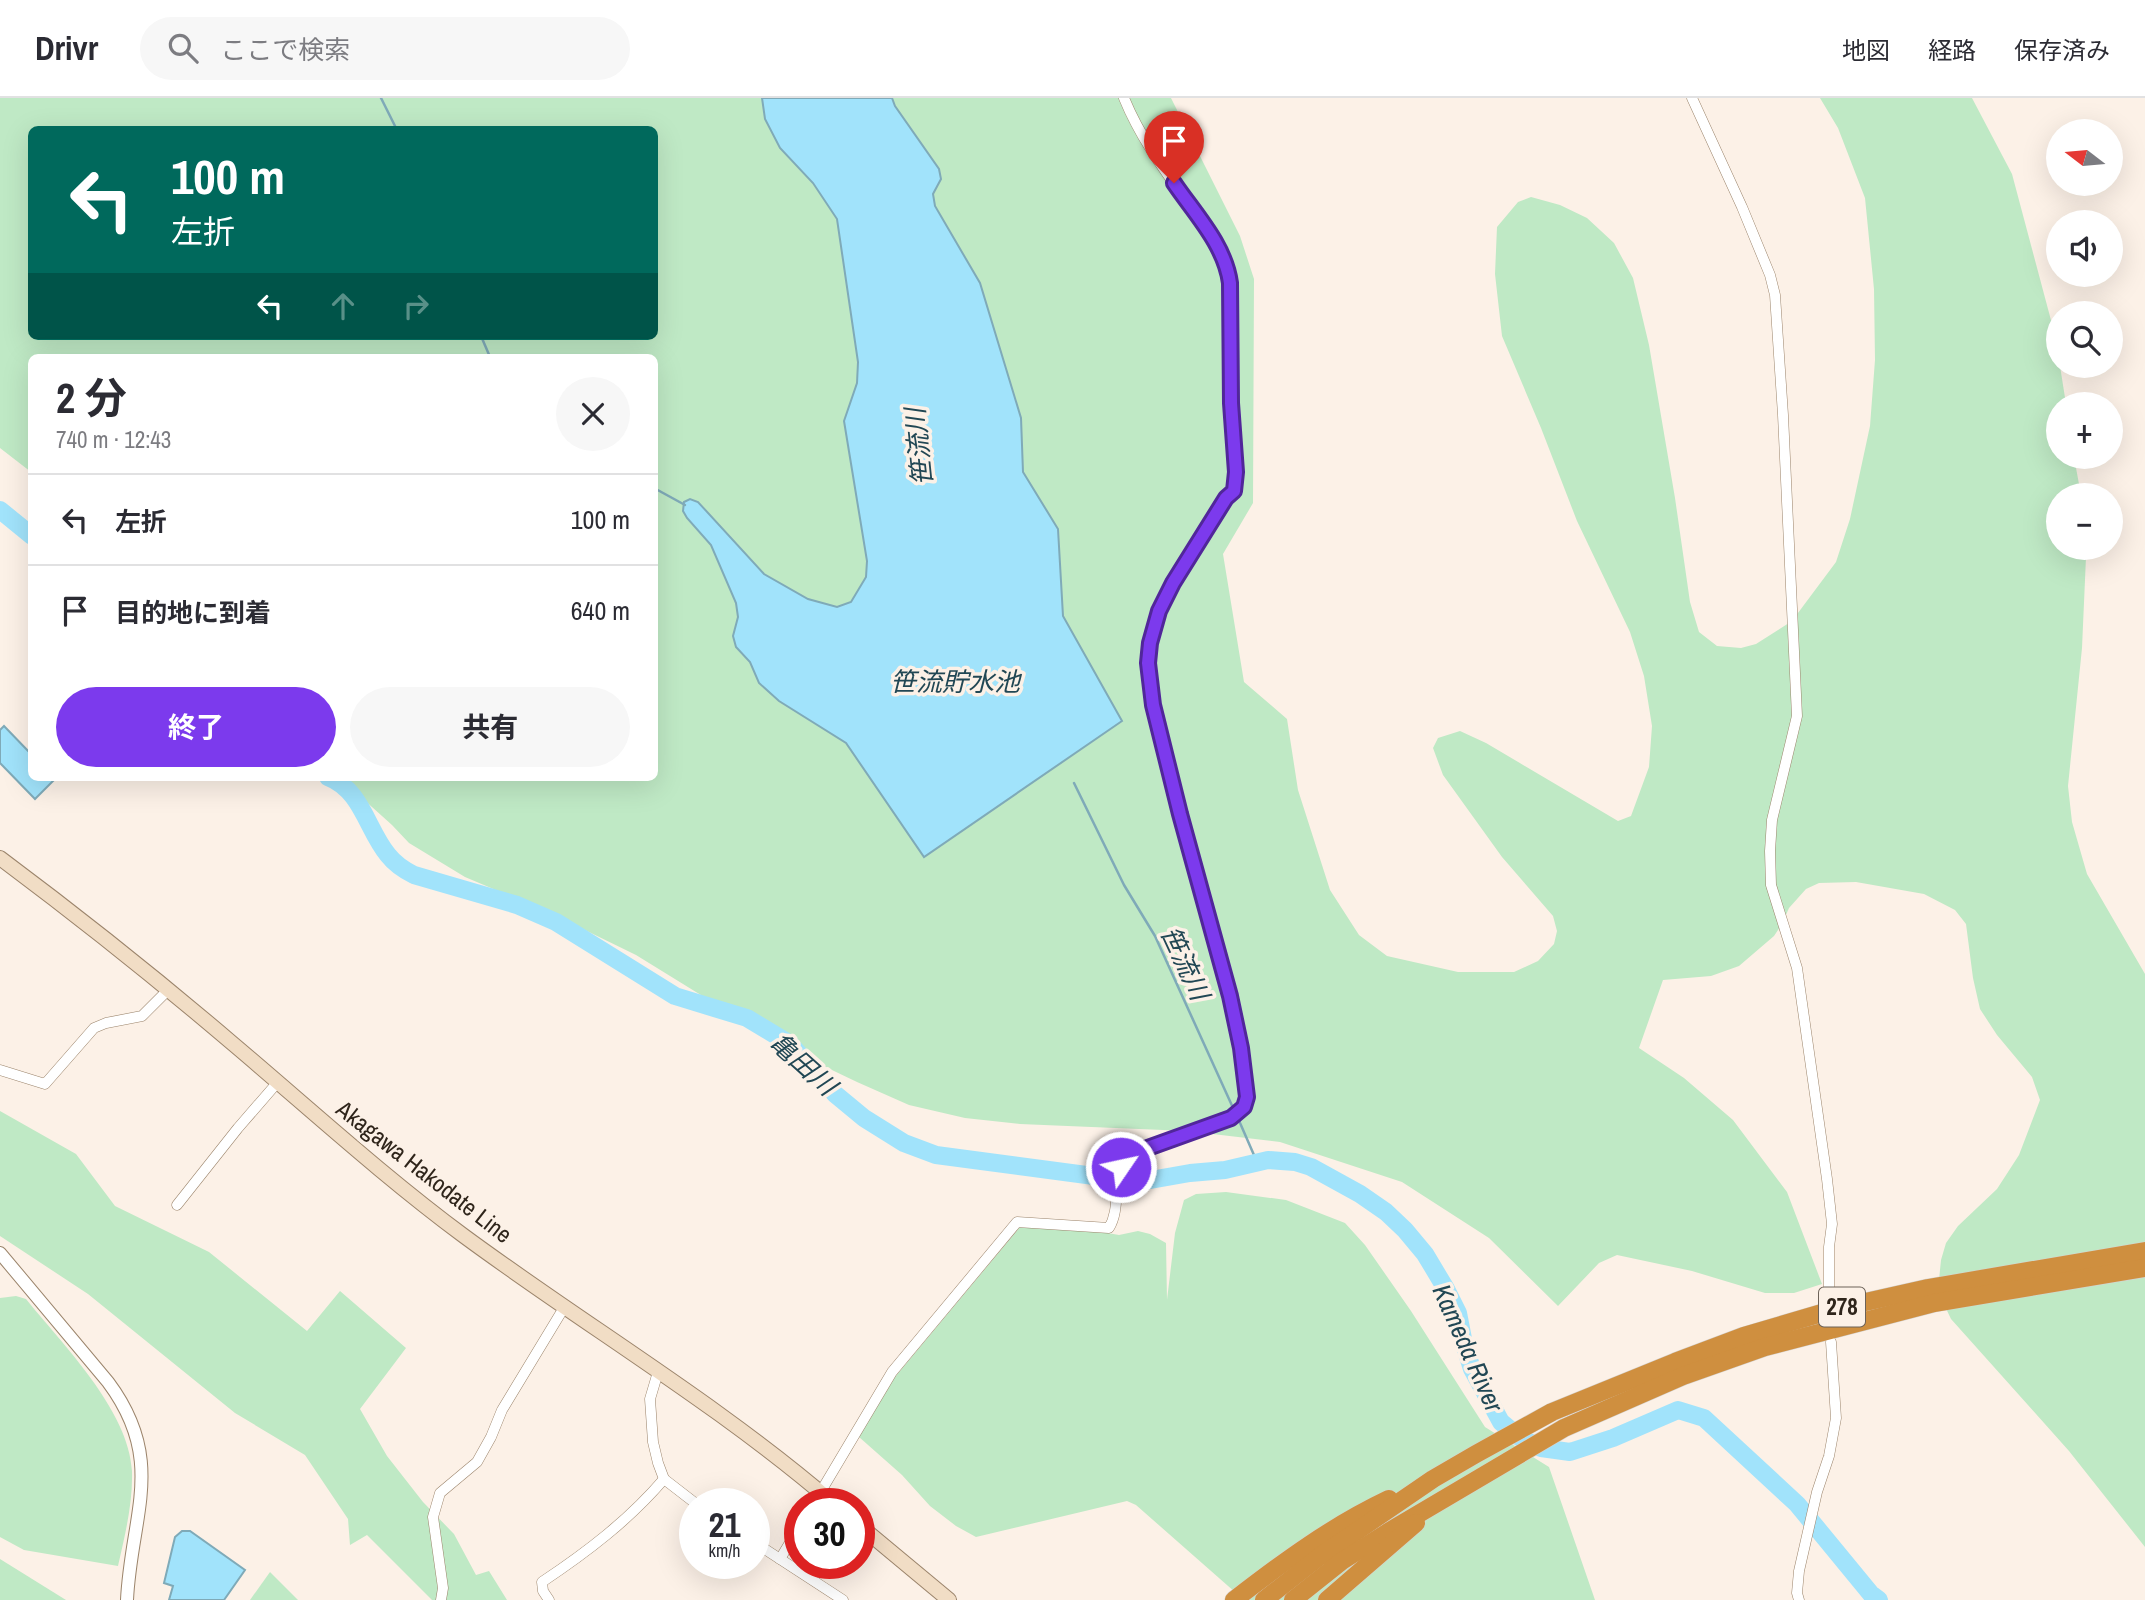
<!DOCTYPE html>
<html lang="ja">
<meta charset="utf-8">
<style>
:root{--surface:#fff;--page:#f7f7f7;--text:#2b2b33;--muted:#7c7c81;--line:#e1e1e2;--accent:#7c3aed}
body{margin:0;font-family:"Archivo Narrow","Noto Sans JP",sans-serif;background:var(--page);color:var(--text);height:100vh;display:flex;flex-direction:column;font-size:26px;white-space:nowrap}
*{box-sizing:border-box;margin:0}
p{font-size:23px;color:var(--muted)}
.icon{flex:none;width:38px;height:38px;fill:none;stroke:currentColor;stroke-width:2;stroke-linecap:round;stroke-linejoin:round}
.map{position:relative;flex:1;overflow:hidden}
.details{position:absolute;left:28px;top:256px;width:630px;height:427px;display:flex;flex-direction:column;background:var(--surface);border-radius:10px;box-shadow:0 7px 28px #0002}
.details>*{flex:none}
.banner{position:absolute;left:28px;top:28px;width:630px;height:214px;border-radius:10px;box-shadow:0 7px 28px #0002;background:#00695c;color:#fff;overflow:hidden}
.needle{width:46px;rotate:286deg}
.fabs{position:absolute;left:2046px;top:21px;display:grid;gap:14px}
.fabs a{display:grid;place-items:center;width:77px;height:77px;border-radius:50%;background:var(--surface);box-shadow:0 7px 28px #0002;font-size:35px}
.speed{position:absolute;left:679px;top:1390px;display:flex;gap:14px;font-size:35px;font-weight:700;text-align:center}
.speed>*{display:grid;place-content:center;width:91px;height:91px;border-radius:50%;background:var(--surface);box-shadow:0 7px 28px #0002;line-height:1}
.speed small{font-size:18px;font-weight:400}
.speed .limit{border:10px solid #d22;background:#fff;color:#111}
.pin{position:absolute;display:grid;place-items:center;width:60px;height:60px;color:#fff;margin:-72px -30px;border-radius:50% 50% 50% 0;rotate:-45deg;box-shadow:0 0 7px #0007}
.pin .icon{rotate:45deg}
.me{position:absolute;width:77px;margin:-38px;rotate:56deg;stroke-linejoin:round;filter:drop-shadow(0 0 5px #0008)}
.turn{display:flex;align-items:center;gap:24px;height:147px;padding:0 28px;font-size:32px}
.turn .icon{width:91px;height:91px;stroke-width:2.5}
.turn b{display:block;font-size:49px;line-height:60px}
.lanes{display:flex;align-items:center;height:66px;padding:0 28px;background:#0003;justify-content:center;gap:35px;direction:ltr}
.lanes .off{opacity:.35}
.round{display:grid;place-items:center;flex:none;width:74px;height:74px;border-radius:37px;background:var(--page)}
.summary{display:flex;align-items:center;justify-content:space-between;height:119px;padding:0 28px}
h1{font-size:42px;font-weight:700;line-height:52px}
.cta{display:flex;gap:14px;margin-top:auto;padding:14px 28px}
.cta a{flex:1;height:80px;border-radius:42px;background:var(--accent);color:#fff;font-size:28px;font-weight:700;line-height:80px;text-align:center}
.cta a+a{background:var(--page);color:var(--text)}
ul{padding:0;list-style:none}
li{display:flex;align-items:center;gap:21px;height:91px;padding:0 28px;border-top:2px solid var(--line)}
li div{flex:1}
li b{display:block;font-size:26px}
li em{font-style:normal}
header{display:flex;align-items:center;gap:42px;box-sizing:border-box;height:98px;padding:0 35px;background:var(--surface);border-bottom:2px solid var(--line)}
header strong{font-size:33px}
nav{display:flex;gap:38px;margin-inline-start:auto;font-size:24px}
.search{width:490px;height:63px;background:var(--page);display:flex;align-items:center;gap:18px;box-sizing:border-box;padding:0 24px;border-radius:38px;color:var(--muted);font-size:26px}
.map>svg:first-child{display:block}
.green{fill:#bfe9c5;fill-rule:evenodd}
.water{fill:#a1e3fb;stroke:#7faab8;stroke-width:2}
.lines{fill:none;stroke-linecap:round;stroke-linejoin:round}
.stream{stroke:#7faab8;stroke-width:2.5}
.river{stroke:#a1e3fb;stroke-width:18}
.minor-casing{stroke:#9b846b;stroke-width:11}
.tertiary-casing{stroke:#9b846b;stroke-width:14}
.secondary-casing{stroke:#9b846b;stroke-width:16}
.motorway-casing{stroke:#d5d3d1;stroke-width:19}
.minor{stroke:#fff;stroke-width:10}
.tertiary{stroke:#fff;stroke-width:12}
.secondary{stroke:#f1ddc5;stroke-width:14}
.motorway{stroke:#cf8f3f;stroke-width:18}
.route-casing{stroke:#51269a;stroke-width:18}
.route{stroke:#7c3aed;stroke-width:12}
.labels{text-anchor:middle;stroke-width:7;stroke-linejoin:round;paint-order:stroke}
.shield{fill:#fcf1e7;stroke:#6c6258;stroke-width:2}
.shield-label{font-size:23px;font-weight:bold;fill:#2f251b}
.street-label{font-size:24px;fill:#2f251b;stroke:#fcf1e7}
.water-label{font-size:26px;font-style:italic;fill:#214754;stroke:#fcf1e7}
</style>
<header>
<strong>Drivr</strong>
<div class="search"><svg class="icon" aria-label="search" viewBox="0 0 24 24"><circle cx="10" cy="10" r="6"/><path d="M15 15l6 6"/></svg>ここで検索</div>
<nav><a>地図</a><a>経路</a><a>保存済み</a></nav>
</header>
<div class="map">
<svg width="2145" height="1502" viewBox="0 0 2145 1502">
<rect width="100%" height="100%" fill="#fcf1e7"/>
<g class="green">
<path d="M 0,0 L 762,0 L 765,21 L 780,50 L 813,85 L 837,121 L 858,264 L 857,285 L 844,323 L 867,463 L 866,479 L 851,504 L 837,509 L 808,501 L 764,476 L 698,404 L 687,420 L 711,447 L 736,505 L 738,519 L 733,538 L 736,548 L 750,564 L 759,585 L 779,603 L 846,645 L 924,759 L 1122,623 L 1063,518 L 1058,431 L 1023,374 L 1021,320 L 980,185 L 935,108 L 933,96 L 941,81 L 895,8 L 892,0 L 1171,0 L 1240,138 L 1254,181 L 1253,405 L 1223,456 L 1244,584 L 1287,621 L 1298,692 L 1330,792 L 1359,837 L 1387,858 L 1458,874 L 1514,874 L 1538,863 L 1554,846 L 1557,833 L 1553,818 L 1502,759 L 1443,677 L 1433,650 L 1438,640 L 1460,633 L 1486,645 L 1618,723 L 1631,718 L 1649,669 L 1652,628 L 1644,578 L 1630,534 L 1577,423 L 1541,330 L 1502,238 L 1495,176 L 1497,129 L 1518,104 L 1531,99 L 1560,107 L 1587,120 L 1614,145 L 1633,180 L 1649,247 L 1675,400 L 1690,504 L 1699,534 L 1717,548 L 1741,550 L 1756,546 L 1792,523 L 1836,464 L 1850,421 L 1870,328 L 1875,262 L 1874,191 L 1865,100 L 1838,30 L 1820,0 L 1972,0 L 2012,76 L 2056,241 L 2058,268 L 2060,268 L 2066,306 L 2058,306 L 2058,359 L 2074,359 L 2081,397 L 2058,397 L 2058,450 L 2086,450 L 2086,459 L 2082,550 L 2068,688 L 2072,724 L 2087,776 L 2145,876 L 2145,1449 L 2069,1353 L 1951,1221 L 1941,1200 L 1939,1182 L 1941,1162 L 1946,1145 L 1958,1128 L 1997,1091 L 2019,1057 L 2040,1002 L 2032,979 L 1997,937 L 1980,911 L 1973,880 L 1966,826 L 1955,812 L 1924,796 L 1856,784 L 1819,785 L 1806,791 L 1789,810 L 1782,826 L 1774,838 L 1739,868 L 1711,878 L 1663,882 L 1639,950 L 1684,980 L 1733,1022 L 1787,1094 L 1822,1186 L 1794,1195 L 1765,1195 L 1692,1173 L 1617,1157 L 1599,1165 L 1558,1208 L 1489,1140 L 1402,1084 L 1280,1044 L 1187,1033 L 1020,1026 L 965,1020 L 909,1007 L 857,984 L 790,952 L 636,857 L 548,814 L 465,779 L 409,745 L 392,727 L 362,700 L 337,687 L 315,679 L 654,679 L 654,259 L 32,259 L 31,374 L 0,350 ZM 32,32 L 654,32 L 654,238 L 32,238 Z"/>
<polygon points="0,1013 76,1056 115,1108 209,1154 307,1233 340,1193 406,1250 360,1311 387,1358 423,1404 454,1436 476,1477 489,1473 507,1502 432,1502 367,1437 350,1447 348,1421 305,1357 235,1315 88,1196 0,1138"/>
<polygon points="1226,1094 1286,1102 1345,1125 1365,1147 1411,1213 1485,1329 1549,1369 1595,1502 1244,1502 1136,1407 1127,1403 976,1439 956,1428 930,1408 902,1377 859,1339 895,1279 1020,1129 1096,1133 1119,1137 1138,1133 1150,1136 1166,1145 1167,1202 1175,1135 1184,1102 1196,1096"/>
<path d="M 16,1198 L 26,1201 C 62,1246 129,1312 132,1373 C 133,1405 125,1437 118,1468 L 24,1452 L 0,1439 L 0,1200 Z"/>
<polygon points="0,1461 66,1502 0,1502"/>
<polygon points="270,1474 298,1502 250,1502"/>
</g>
<g class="water">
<polygon points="762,0 892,0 895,8 939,71 941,81 933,96 935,108 980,185 1021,320 1023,374 1058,431 1063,518 1122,623 924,759 846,645 779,603 759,585 750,564 736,549 733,538 738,519 736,505 711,447 687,420 683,413 684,404 690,401 698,404 764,476 808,501 837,509 851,504 866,479 867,463 844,323 857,285 858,264 837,121 813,85 780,50 765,21"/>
<polygon points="4,628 31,656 32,679 53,679 55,681 35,701 0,665 0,632"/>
<polygon points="182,1433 190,1433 245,1472 224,1502 169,1502 173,1488 164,1485 175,1439"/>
</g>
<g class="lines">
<g class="stream">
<polyline points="381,0 397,32"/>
<polyline points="481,238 490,259"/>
<polyline points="654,390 685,407"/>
<polyline points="1074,685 1124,787 1155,838 1234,1012"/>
<polyline points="1237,1018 1257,1064"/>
</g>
<g class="river">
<polyline points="0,412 32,438"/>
<path d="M 328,679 C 362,692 367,732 388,757 C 395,766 404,772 414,777 L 517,807 L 556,824 L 675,898 L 747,920 L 790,946 L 835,996 L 864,1020 L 904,1045 L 936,1057 L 1139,1084 L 1190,1075 L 1225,1072 L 1268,1062 L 1295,1064 L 1311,1069 L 1360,1096 L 1386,1114 L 1405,1132 L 1425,1156 L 1446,1191 L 1458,1215 L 1464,1246 L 1472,1271 L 1501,1324 L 1519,1339 L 1541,1350 L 1570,1354 L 1613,1340 L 1678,1312 L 1704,1320 L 1797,1406 L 1871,1496 L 1879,1502"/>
</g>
<defs>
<g id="minor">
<polyline points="1692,0 1742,109 1770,177 1775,197 1783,317 1797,618 1772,722 1770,753 1771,787 1797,870 1827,1081 1832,1126 1829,1149 1829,1198"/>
<polyline points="0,972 45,986 94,930 106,925 142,918 167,893"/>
<polyline points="177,1107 238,1030 277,985"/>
<polyline points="658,1274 650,1301 653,1344 658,1365 664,1381 695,1405"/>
<path d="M 814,1405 L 892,1274 L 1017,1124 L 1109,1130 C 1123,1107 1109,1074 1131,1056 L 1231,1020 L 1244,1009 L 1247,999 L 1241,950 L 1230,898 L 1180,716 L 1153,607 L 1148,565 L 1150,545 L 1159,513 L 1173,485 L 1225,400 L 1234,393 L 1236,374 L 1231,305 L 1230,185 C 1226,153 1204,128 1185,101 C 1162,69 1139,37 1124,0"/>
<polyline points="754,1444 843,1502"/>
<polyline points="780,1461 800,1428"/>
<polyline points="441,1502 443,1490 433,1419 440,1395 477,1364 491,1339 502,1312 565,1208"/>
<path d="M 549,1502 L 543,1493 L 542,1484 C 587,1454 629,1422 664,1381"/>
<polyline points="1799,1502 1797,1495 1799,1473 1817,1394 1829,1358 1836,1320 1831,1244"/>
</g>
<path id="tertiary" d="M 0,1155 L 108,1284 C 167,1363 131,1417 127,1502"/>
<g id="secondary">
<path d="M 0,760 C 79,819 157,881 232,945 C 309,1010 383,1078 464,1138 C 586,1228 718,1306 833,1405"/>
<polyline points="859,1427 949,1502"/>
</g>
<g id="motorway">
<path d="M 1234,1502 C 1283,1464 1332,1428 1389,1401"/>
<polyline points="1264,1502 1319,1459 1433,1381 1476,1356 1552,1314 1675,1264 1744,1238 1839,1210 1928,1190 2145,1153"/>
<polyline points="1293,1502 1342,1463 1388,1434 1564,1330 1683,1278 1765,1249 1934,1205 2145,1170"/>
<polyline points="1327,1502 1416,1425"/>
</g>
</defs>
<use href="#minor" class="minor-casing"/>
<use href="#tertiary" class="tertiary-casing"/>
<use href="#secondary" class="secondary-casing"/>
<use href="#motorway" class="motorway-casing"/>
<use href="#minor" class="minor"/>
<use href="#tertiary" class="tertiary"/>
<use href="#secondary" class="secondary"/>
<use href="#motorway" class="motorway"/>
</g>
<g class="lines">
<defs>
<path id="route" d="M 1121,1069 L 1126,1061 L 1131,1056 L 1231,1020 L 1244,1009 L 1247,999 L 1241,950 L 1230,898 L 1180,716 L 1153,607 L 1148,565 L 1150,545 L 1159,513 L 1173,485 L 1226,400 L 1234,393 L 1236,374 L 1231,305 L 1230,185 C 1225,147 1195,116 1174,85"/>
</defs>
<use href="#route" class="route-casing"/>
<use href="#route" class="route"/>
</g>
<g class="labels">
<rect class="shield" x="1819" y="1189.5" width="46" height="39" rx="5"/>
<g class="shield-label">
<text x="1842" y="1217">278</text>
</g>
<g class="street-label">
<text transform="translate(424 1074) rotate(38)" y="8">Akagawa Hakodate Line</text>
</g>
<g class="water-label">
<text transform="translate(919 349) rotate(-96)" y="9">笹流川</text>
<text x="955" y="593">笹流貯水池</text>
<text transform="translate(1185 865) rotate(65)" y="9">笹流川</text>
<text transform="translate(803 966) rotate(42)" y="9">亀田川</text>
<text transform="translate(1468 1250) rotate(66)" y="9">Kameda River</text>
</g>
</g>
</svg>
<div class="fabs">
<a><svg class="needle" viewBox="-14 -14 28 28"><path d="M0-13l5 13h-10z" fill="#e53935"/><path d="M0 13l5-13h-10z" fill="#7c7c81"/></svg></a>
<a><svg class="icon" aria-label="sound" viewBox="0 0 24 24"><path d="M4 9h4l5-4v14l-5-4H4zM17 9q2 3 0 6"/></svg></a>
<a><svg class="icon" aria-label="search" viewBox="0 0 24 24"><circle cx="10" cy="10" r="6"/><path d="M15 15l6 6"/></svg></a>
<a>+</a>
<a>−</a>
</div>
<div class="speed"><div>21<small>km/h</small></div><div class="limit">30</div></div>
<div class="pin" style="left:1174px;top:85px;background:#d93025"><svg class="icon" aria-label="arrive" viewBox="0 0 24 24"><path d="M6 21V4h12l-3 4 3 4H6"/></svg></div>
<svg class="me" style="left:1121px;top:1069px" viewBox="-20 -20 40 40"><circle r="17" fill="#7c3aed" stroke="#fff" stroke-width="3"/><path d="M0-11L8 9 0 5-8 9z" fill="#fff"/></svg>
<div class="banner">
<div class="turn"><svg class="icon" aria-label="left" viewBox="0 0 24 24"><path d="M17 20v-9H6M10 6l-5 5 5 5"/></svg><div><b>100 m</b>左折</div></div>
<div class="lanes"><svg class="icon" aria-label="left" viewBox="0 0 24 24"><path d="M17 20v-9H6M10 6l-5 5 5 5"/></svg><svg class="icon off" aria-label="ahead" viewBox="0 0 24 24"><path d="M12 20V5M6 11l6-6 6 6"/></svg><svg class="icon off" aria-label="right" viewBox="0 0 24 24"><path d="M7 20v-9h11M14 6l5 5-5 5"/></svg></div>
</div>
<section class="details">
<div class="summary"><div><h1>2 分</h1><p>740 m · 12:43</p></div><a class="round"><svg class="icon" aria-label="close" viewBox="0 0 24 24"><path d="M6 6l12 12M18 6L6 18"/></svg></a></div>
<ul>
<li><svg class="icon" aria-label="left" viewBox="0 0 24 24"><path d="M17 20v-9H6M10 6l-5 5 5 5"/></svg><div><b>左折</b></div><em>100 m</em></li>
<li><svg class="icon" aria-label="arrive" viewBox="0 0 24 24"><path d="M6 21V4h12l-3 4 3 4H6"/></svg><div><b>目的地に到着</b></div><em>640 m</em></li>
</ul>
<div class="cta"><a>終了</a><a>共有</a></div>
</section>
</div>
